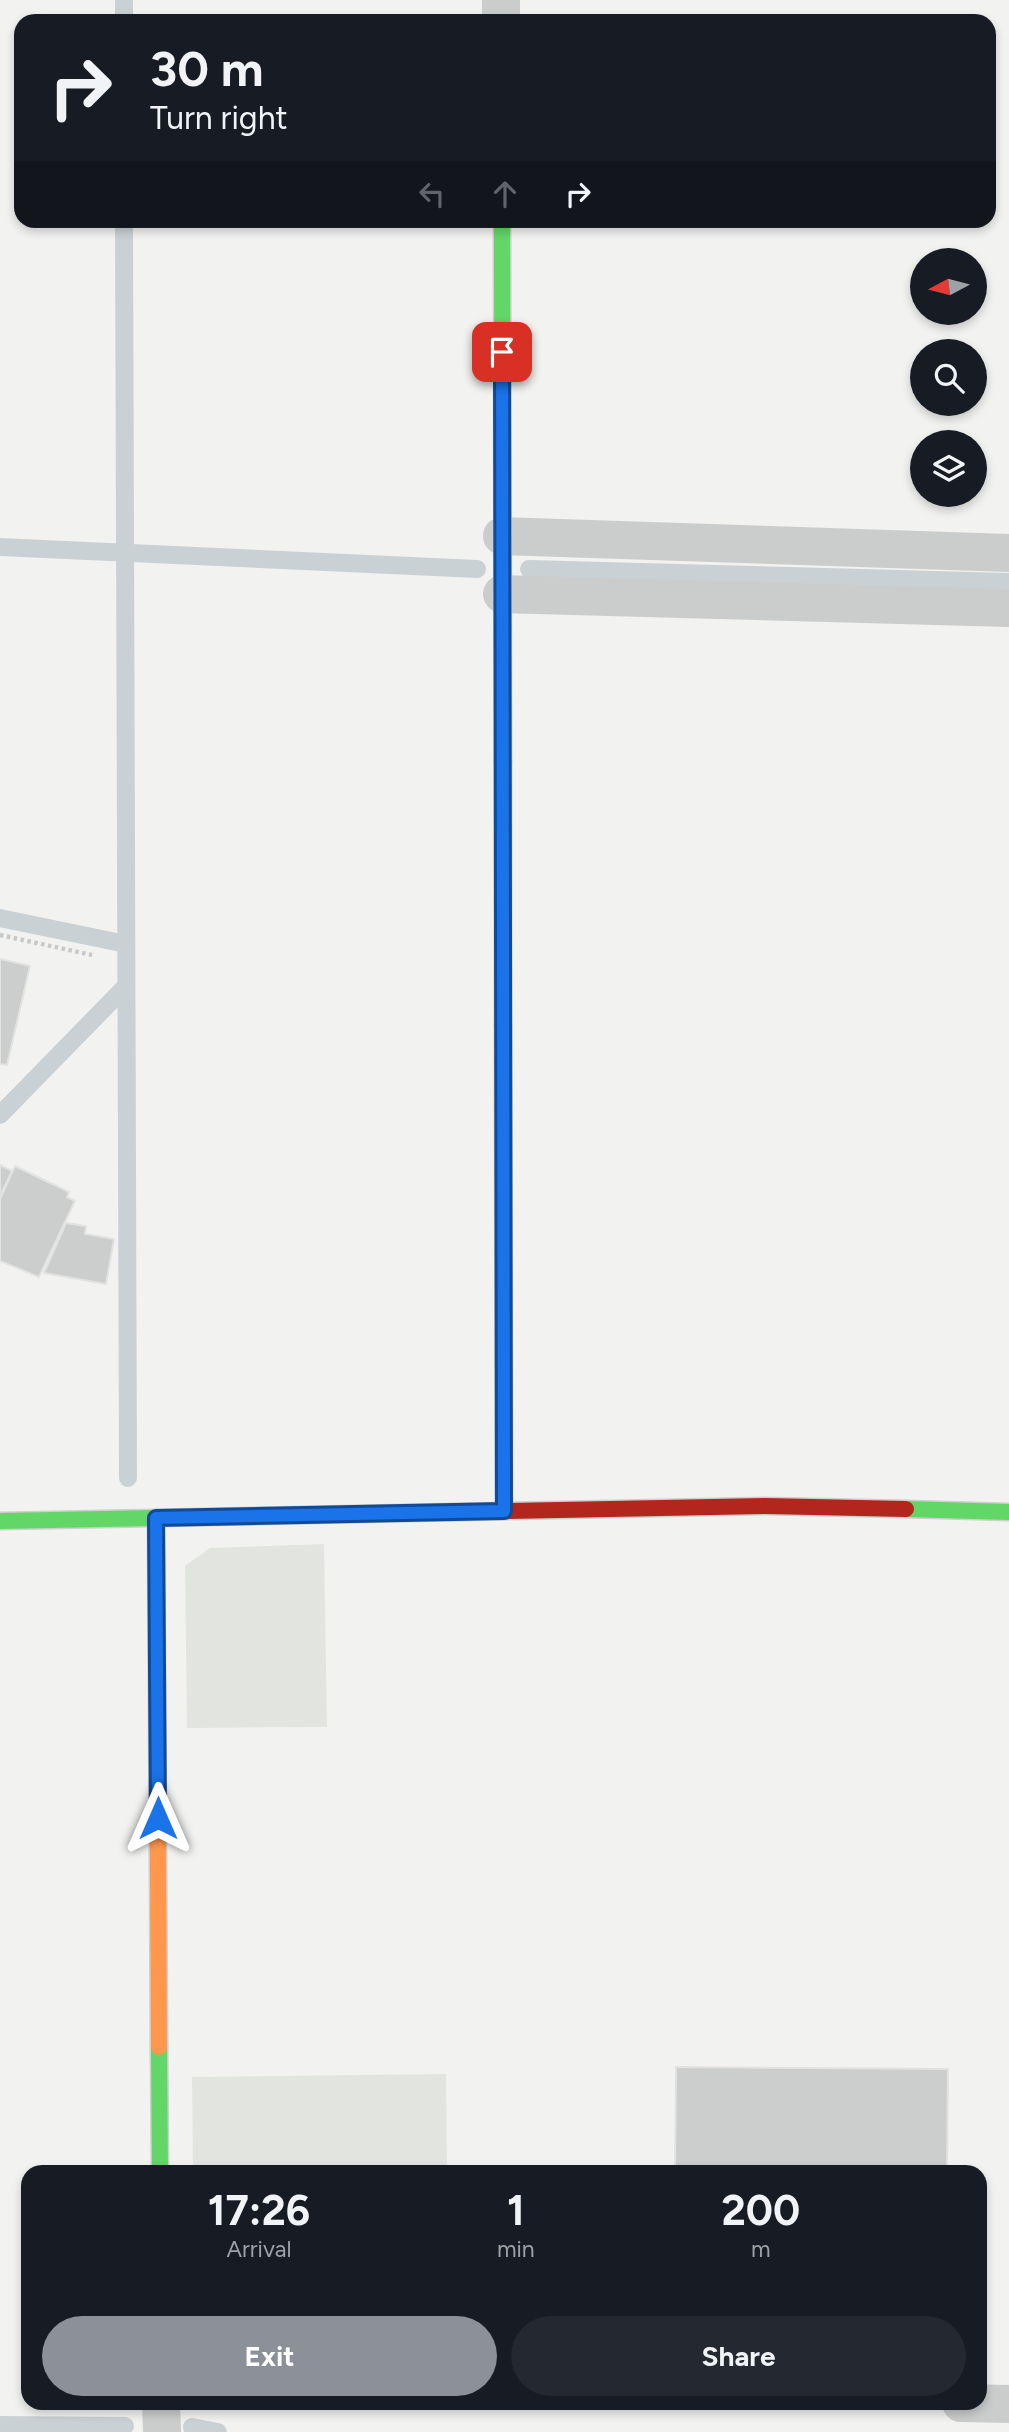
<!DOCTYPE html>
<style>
:root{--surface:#171b24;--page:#242831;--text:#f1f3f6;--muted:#9ea1a6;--accent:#8c9099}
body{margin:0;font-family:Figtree,sans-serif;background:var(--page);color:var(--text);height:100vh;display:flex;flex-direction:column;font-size:26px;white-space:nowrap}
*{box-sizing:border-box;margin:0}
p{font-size:23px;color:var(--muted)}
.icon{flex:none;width:38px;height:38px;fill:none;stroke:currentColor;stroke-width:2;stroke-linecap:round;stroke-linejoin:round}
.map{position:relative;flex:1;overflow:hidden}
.side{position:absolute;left:21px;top:2165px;width:966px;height:245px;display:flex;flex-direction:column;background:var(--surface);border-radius:21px;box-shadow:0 4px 10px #0003}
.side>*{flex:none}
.top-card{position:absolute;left:14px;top:14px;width:982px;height:214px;border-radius:21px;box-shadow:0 4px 10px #0003;background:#171b24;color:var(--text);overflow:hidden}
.needle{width:46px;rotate:263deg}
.fabs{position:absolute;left:910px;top:248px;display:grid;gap:14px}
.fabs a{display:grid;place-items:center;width:77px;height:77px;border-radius:50%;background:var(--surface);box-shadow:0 4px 10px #0003;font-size:35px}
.pin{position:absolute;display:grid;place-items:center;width:60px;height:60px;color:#fff;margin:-30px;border-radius:14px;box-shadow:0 4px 10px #0006}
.me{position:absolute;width:77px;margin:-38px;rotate:0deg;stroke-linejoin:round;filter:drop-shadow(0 0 5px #0008)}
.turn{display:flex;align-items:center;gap:24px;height:147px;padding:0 21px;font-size:32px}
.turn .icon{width:91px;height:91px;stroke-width:2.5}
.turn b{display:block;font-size:49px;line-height:60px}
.lanes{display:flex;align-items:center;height:66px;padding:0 21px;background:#0003;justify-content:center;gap:35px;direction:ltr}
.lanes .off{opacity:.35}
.eta{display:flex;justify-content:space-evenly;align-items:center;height:119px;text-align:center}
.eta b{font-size:42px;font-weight:700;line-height:49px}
.button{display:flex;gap:14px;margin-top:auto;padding:14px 21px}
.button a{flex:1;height:80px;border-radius:42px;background:var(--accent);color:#fff;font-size:28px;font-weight:700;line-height:80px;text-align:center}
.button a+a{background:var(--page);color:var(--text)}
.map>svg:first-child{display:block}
.green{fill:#e2e5df}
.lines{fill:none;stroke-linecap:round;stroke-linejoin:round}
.stream{stroke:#cad1d4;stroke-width:18}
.building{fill:#cccdcd;stroke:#e2e2e1;stroke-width:2}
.fast-casing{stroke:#cecfcf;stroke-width:19}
.slow-casing{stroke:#cecfcf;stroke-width:19}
.jam-casing{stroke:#cecfcf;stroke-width:19}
.path{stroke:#c8c8c9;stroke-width:4.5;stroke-dasharray:3.5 3.5;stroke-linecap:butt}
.street{stroke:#cbcccc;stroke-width:38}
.fast{stroke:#63d668;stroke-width:16}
.slow{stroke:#ff974d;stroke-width:16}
.jam{stroke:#b3261e;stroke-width:16}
.route-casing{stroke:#114b97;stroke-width:18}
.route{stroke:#1a73e8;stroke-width:12}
</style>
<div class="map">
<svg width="1009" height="2432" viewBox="0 0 1009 2432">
<rect width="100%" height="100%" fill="#f2f3f1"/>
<g class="green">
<polygon points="324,1544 327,1727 187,1728 185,1566 210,1548"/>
<polygon points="446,2074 447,2172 193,2172 192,2077"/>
</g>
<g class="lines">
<g class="stream">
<polyline points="124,0 124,21"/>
<polyline points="124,220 128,1478"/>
<polyline points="0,547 477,569"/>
<polyline points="529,569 1009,582"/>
<polyline points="0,918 126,944"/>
<polyline points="0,1115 126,986"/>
<polyline points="0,2425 125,2426"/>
<polyline points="192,2427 218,2432"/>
</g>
</g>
<g class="building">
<polygon points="0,959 30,966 7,1065 0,1064"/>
<polygon points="0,1165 12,1171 0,1196"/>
<polygon points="15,1166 69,1192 67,1197 75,1201 39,1277 0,1261 0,1199"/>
<polygon points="66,1223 86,1226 85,1234 114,1239 106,1284 44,1273"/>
<polygon points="676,2067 948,2069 947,2172 675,2172"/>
</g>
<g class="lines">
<defs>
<g id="fast">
<polyline points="502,220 503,761"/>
<polyline points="906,1509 1009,1512"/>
<polyline points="0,1521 405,1513"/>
<polyline points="159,2047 160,2172"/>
</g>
<g id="slow">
<polyline points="503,1025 504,1511"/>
<polyline points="156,1518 159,2047"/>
</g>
<g id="jam">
<polyline points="503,761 503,1025"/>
<polyline points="405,1513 766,1506 906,1509"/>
</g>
</defs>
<use href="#fast" class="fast-casing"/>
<use href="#slow" class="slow-casing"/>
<use href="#jam" class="jam-casing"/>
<polyline class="path" points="0,935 92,955"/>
<g class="street">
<polyline points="501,0 501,21"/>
<polyline points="502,536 1009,553"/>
<polyline points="502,594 1009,608"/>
<polyline points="161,2403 162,2432"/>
<polyline points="961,2403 1009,2404"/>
</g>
<use href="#fast" class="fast"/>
<use href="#slow" class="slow"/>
<use href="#jam" class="jam"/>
</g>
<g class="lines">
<defs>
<polyline id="route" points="158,1818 156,1518 504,1511 502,352"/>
</defs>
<use href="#route" class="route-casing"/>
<use href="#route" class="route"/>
</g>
</svg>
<div class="fabs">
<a><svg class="needle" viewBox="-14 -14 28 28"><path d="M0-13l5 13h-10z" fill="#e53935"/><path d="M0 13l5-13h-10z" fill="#9ea1a6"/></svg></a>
<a><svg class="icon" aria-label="search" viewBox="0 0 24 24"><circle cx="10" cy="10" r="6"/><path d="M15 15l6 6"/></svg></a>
<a><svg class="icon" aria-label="layers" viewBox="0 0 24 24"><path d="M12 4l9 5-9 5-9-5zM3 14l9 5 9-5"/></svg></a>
</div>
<div class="pin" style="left:502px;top:352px;background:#d93025"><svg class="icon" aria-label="arrive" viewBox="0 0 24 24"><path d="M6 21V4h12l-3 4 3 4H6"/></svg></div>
<svg class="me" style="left:158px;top:1818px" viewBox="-20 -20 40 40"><path d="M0-17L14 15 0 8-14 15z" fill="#1a73e8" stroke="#fff" stroke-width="4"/></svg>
<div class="top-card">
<div class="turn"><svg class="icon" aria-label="right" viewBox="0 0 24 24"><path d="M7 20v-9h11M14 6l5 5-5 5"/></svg><div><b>30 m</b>Turn right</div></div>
<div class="lanes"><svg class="icon off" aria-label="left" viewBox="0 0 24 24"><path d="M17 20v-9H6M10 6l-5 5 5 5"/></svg><svg class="icon off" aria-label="ahead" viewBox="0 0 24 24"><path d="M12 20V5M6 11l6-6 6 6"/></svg><svg class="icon" aria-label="right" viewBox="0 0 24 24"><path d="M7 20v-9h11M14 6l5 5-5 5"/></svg></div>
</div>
<section class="side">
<div class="eta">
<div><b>17:26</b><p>Arrival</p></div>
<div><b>1</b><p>min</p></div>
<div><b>200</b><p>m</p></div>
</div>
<div class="button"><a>Exit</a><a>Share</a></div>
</section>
</div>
